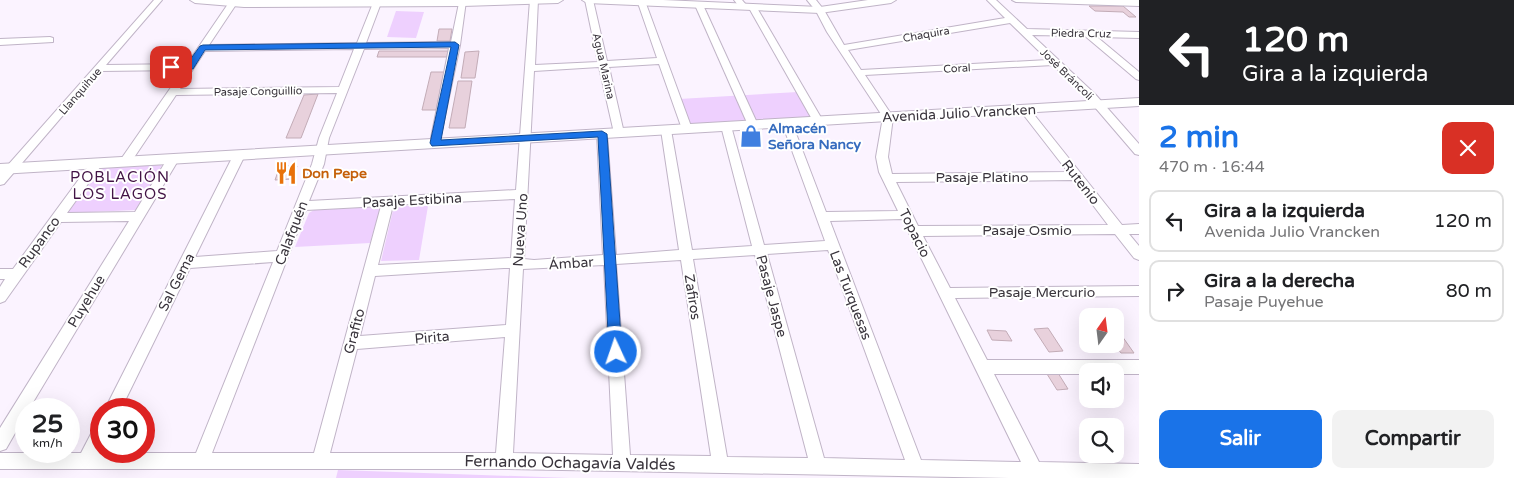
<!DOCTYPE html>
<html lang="es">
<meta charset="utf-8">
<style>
:root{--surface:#fff;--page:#f2f2f2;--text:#202124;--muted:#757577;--line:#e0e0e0;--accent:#1a73e8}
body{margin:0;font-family:"Varela Round",sans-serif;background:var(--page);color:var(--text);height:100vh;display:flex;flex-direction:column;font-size:19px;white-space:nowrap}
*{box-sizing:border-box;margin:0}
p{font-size:16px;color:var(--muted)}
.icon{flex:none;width:28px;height:28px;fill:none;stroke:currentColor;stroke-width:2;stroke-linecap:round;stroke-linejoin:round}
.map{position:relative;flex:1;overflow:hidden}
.drawer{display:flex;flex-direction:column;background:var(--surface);width:375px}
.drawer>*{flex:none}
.guide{background:#202124;color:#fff;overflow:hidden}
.needle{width:32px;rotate:14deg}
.buttons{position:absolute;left:1079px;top:308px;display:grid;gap:10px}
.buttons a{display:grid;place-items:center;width:45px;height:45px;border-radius:10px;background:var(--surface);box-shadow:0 5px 20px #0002;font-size:25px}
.speed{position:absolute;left:15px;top:398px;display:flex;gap:10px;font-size:25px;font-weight:700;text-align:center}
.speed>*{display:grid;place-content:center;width:65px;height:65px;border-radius:50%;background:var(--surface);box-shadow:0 5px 20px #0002;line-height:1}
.speed small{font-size:12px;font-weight:400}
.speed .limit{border:8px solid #d22;background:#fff;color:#111}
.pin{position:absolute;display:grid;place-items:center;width:42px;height:42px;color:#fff;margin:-21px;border-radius:10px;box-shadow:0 2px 8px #0006}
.me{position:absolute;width:55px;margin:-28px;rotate:357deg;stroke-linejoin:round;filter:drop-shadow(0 0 4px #0008)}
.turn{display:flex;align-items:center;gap:18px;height:105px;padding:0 20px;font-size:22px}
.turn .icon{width:65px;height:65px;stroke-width:2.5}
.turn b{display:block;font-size:35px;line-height:42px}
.round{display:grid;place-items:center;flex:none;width:52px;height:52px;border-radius:10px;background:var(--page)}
.headline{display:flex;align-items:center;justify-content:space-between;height:85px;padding:0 20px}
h1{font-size:30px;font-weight:800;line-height:38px;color:var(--accent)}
.primary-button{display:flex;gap:10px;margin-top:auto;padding:10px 20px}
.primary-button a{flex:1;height:58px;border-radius:10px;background:var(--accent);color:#fff;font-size:20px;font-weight:800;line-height:58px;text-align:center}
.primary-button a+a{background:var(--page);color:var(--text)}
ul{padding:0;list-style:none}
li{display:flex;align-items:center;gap:15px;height:62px;margin:0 10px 8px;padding:0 10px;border:2px solid var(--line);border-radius:10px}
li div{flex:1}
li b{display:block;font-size:19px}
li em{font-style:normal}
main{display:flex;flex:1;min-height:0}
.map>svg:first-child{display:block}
.green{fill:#eed0fe}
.building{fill:#e8d1dc;stroke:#c3acb7}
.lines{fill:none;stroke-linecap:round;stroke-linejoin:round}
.minor-casing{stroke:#c0b4c7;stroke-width:2}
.tertiary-casing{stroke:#c0b4c7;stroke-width:2}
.minor{fill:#fff;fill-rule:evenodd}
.tertiary{fill:#fff;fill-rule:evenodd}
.route{fill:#1a73e8;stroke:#114b97}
.labels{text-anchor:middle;stroke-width:4;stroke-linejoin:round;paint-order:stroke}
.far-street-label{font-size:11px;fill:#39343c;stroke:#fff}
.street-label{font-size:14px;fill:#39343c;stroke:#fff}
.shop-label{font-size:14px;font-weight:bold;fill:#366cbe;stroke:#fff;text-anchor:start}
.food-label{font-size:14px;font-weight:bold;fill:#c56008;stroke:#fff;text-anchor:start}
.neighbourhood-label{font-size:15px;letter-spacing:1px;fill:#421345;stroke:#fff}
.near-street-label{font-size:16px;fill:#39343c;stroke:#fff}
</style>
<main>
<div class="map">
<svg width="1139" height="478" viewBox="0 0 1139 478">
<rect width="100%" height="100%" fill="#fbf3ff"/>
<g class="green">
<polygon points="396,11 424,12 416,38 387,37"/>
<polygon points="798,92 814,117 688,124 679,99"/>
<polygon points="162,165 136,210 67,213 102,168"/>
<polygon points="394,206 428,206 419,260 381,261"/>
<polygon points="377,207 380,209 370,243 295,247 309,213 314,210"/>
<polygon points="338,470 570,478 336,478"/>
</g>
<g class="building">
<polygon points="1089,6 1123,6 1136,17 1129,17 1123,12 1095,11"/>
<polygon points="439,29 452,29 450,41 437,41"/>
<polygon points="379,51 448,51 447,57 377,57"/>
<polygon points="479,51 475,78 461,78 465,52"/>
<polygon points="431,72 444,72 436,110 422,110"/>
<polygon points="458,81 472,81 465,128 449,128"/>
<polygon points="318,94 301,138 286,138 304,95"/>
<polygon points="280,166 297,166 293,179 275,180"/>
<polygon points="1048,328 1063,351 1049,352 1034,329"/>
<polygon points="987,330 1006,331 1012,341 992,340"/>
<polygon points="1115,336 1122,336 1134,353 1121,353 1114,344"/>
<polygon points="1058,373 1068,389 1057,390 1047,374"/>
</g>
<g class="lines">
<defs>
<g id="minor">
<path d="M 154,0 L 162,0 L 106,65 L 187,64 L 230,1 L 233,0 L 237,3 L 209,45 L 357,43 L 373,3 L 377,0 L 381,3 L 366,43 L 451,42 L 459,3 L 466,1 L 460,45 L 439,145 L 435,147 L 430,143 L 449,48 L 364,49 L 329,138 L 324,164 L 309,201 L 516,190 L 530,0 L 538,0 L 535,65 L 598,62 L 585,0 L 593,0 L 607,61 L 657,58 L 638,3 L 645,1 L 692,129 L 687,132 L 682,129 L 659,64 L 609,67 L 624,133 L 619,136 L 614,133 L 599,67 L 534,71 L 524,259 L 534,260 L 603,255 L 597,134 L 602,131 L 607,134 L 616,255 L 679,250 L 661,130 L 666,127 L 671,130 L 692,250 L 752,246 L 721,126 L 726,123 L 731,126 L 764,245 L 825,241 L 782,123 L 787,120 L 792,123 L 826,212 L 898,211 L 879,172 L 876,157 L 883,117 L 827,32 L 816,11 L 807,0 L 816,0 L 824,10 L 844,45 L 1005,18 L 987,0 L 996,0 L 1027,29 L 1139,32 L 1139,38 L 1097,37 L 1139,72 L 1139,80 L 1136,79 L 1085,36 L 1032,35 L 1095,94 L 1139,144 L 1139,155 L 1135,154 L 1087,98 L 1053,65 L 865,75 L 893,117 L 888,157 L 892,174 L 1068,172 L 1019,109 L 1024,106 L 1028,107 L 1122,225 L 1139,224 L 1139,234 L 1129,234 L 1139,246 L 1139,260 L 1134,258 L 1115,234 L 923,236 L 950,288 L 1139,286 L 1139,296 L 955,298 L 987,360 L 1139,360 L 1139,374 L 1115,374 L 1115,371 L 1088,371 L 1088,374 L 994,374 L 1039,462 L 1139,464 L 1139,478 L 1009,478 L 504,469 L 0,469 L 0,453 L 81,453 L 95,426 L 101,423 L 101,447 L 99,453 L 196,453 L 273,262 L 190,268 L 121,409 L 105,409 L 235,152 L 243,152 L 245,155 L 195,257 L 277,251 L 312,164 L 319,138 L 337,93 L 176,95 L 129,165 L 125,166 L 119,162 L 183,70 L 101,71 L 4,184 L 0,185 L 0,174 ZM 1010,23 L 1048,60 L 861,70 L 848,50 ZM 354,49 L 339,87 L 180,89 L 205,51 ZM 1074,180 L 1108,225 L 918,226 L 896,182 ZM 515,199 L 511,258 L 378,265 L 393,205 ZM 381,206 L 314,453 L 212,453 L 306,210 ZM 903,219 L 908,231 L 1021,462 L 921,460 L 830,221 ZM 828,250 L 905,460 L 824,458 L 767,254 ZM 755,255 L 808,458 L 727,457 L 693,259 ZM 681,260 L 711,456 L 630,455 L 616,264 ZM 604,265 L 613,455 L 513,453 L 523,269 ZM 504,268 L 510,268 L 506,325 L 360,336 L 375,276 ZM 505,337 L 496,453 L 330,453 L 357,349 Z"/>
<polygon points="734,0 742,0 748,7 741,9"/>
<polygon points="1012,0 1139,0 1139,6 1016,2"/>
<polygon points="699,2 703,5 758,125 757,127 753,128 748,125 695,5"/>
<polygon points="750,6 757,8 823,121 822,123 818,124 813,121 749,8"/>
<polygon points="50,37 53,38 53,42 0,45 0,39"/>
<polygon points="173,155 179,159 29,409 26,409 26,414 6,449 0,451 0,428 129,221 61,222 5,301 0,303 0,287 5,279 0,279 0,269 13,269 93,160 97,159 103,163 67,213 135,212 169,156"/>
</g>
<g id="tertiary">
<polygon points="190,0 563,0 558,3 463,6 244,7 195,3"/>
<polygon points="582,0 663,0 820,7 868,0 896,0 891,3 820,13 587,3"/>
<polygon points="1139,98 1139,106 0,174 0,164"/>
</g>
</defs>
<use href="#minor" class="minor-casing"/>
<use href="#tertiary" class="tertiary-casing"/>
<use href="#minor" class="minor"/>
<use href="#tertiary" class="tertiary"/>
</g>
<polygon class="route" points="455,42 459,45 441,140 602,131 607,134 622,352 620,356 616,358 611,356 609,352 598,137 432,146 430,143 451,47 205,50 193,69 171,70 167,67 171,65 187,64 200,46 203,45"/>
<defs>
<symbol id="shop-bare" viewBox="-9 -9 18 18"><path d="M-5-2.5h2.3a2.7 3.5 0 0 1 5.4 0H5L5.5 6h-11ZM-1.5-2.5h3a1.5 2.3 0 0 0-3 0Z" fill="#3f7fe0" stroke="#fff" stroke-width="2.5" paint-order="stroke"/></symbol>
<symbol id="restaurant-bare" viewBox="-9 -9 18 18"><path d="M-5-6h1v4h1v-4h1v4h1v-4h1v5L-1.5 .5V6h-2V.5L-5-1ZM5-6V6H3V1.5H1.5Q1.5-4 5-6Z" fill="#e8710a" stroke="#fff" stroke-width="2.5" paint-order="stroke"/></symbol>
</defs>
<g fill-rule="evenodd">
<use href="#shop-bare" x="735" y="120" width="32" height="32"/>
<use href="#restaurant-bare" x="270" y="157" width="32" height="32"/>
</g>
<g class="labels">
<g class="far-street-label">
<text transform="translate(1081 33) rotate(1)" y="4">Piedra Cruz</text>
<text transform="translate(926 34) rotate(-10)" y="4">Chaquira</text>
<text transform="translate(604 66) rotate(77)" y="4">Agua Marina</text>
<text transform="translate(957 68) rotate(-3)" y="4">Coral</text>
<text transform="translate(1067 74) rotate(44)" y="4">José Bráncoli</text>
<text transform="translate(80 91) rotate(-49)" y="4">Llanquihue</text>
<text transform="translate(258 91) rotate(-1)" y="4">Pasaje Conguillío</text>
</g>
<g class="street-label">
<text transform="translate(959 113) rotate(-3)" y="5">Avenida Julio Vrancken</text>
<text x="982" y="182">Pasaje Platino</text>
<text transform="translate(1081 182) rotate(52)" y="5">Rutenio</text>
<text transform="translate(412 200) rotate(-3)" y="5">Pasaje Estibina</text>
<text transform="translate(520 230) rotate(-86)" y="5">Nueva Uno</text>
<text x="1027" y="235">Pasaje Osmio</text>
<text transform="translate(291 233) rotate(-69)" y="5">Calafquén</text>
<text transform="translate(915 233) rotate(63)" y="5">Topacio</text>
<text transform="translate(39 242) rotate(-54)" y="5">Rupanco</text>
<text transform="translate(571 263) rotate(-4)" y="5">Ámbar</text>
<text transform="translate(176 282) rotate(-63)" y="5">Sal Gema</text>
<text x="1042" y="297">Pasaje Mercurio</text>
<text transform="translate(851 295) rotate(69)" y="5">Las Turquesas</text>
<text transform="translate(772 296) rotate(75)" y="5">Pasaje Jaspe</text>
<text transform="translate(693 297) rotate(81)" y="5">Zafiros</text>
<text transform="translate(86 301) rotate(-59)" y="5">Puyehue</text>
<text transform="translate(354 331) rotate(-75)" y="5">Grafito</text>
<text transform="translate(432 337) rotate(-5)" y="5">Pirita</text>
</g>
<g class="shop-label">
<text x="768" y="133">Almacén<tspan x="768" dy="16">Señora Nancy</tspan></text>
</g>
<g class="food-label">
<text x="302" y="178">Don Pepe</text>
</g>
<g class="neighbourhood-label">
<text x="120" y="182">POBLACIÓN<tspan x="120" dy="17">LOS LAGOS</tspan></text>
</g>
<g class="near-street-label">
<text transform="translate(570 462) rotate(1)" y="6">Fernando Ochagavía Valdés</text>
</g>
</g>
</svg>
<div class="buttons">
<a><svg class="needle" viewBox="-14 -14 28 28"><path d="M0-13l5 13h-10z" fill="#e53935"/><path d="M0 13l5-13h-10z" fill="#757577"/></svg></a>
<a><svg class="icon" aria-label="sound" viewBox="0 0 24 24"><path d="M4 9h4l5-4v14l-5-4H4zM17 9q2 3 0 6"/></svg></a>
<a><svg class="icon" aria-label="search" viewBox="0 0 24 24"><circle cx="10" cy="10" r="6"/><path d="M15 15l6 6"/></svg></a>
</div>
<div class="speed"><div>25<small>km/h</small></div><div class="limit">30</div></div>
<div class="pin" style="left:171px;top:67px;background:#d93025"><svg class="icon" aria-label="arrive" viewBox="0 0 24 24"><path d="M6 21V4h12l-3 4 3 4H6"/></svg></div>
<svg class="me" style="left:616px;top:352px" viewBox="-20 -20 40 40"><circle r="17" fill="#1a73e8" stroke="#fff" stroke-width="3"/><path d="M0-11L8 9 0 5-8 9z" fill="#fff"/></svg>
</div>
<section class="drawer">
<div class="guide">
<div class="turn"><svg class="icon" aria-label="left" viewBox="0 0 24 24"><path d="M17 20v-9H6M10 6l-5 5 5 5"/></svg><div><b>120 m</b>Gira a la izquierda</div></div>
</div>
<div class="headline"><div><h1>2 min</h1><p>470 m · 16:44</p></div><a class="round" style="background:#d93025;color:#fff"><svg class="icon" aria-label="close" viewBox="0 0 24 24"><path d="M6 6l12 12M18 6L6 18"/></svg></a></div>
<ul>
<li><svg class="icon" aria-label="left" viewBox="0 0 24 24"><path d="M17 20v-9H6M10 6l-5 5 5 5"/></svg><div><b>Gira a la izquierda</b><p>Avenida Julio Vrancken</p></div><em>120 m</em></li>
<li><svg class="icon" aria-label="right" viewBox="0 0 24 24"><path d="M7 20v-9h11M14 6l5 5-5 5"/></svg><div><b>Gira a la derecha</b><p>Pasaje Puyehue</p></div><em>80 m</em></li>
</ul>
<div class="primary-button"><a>Salir</a><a>Compartir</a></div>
</section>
</main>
